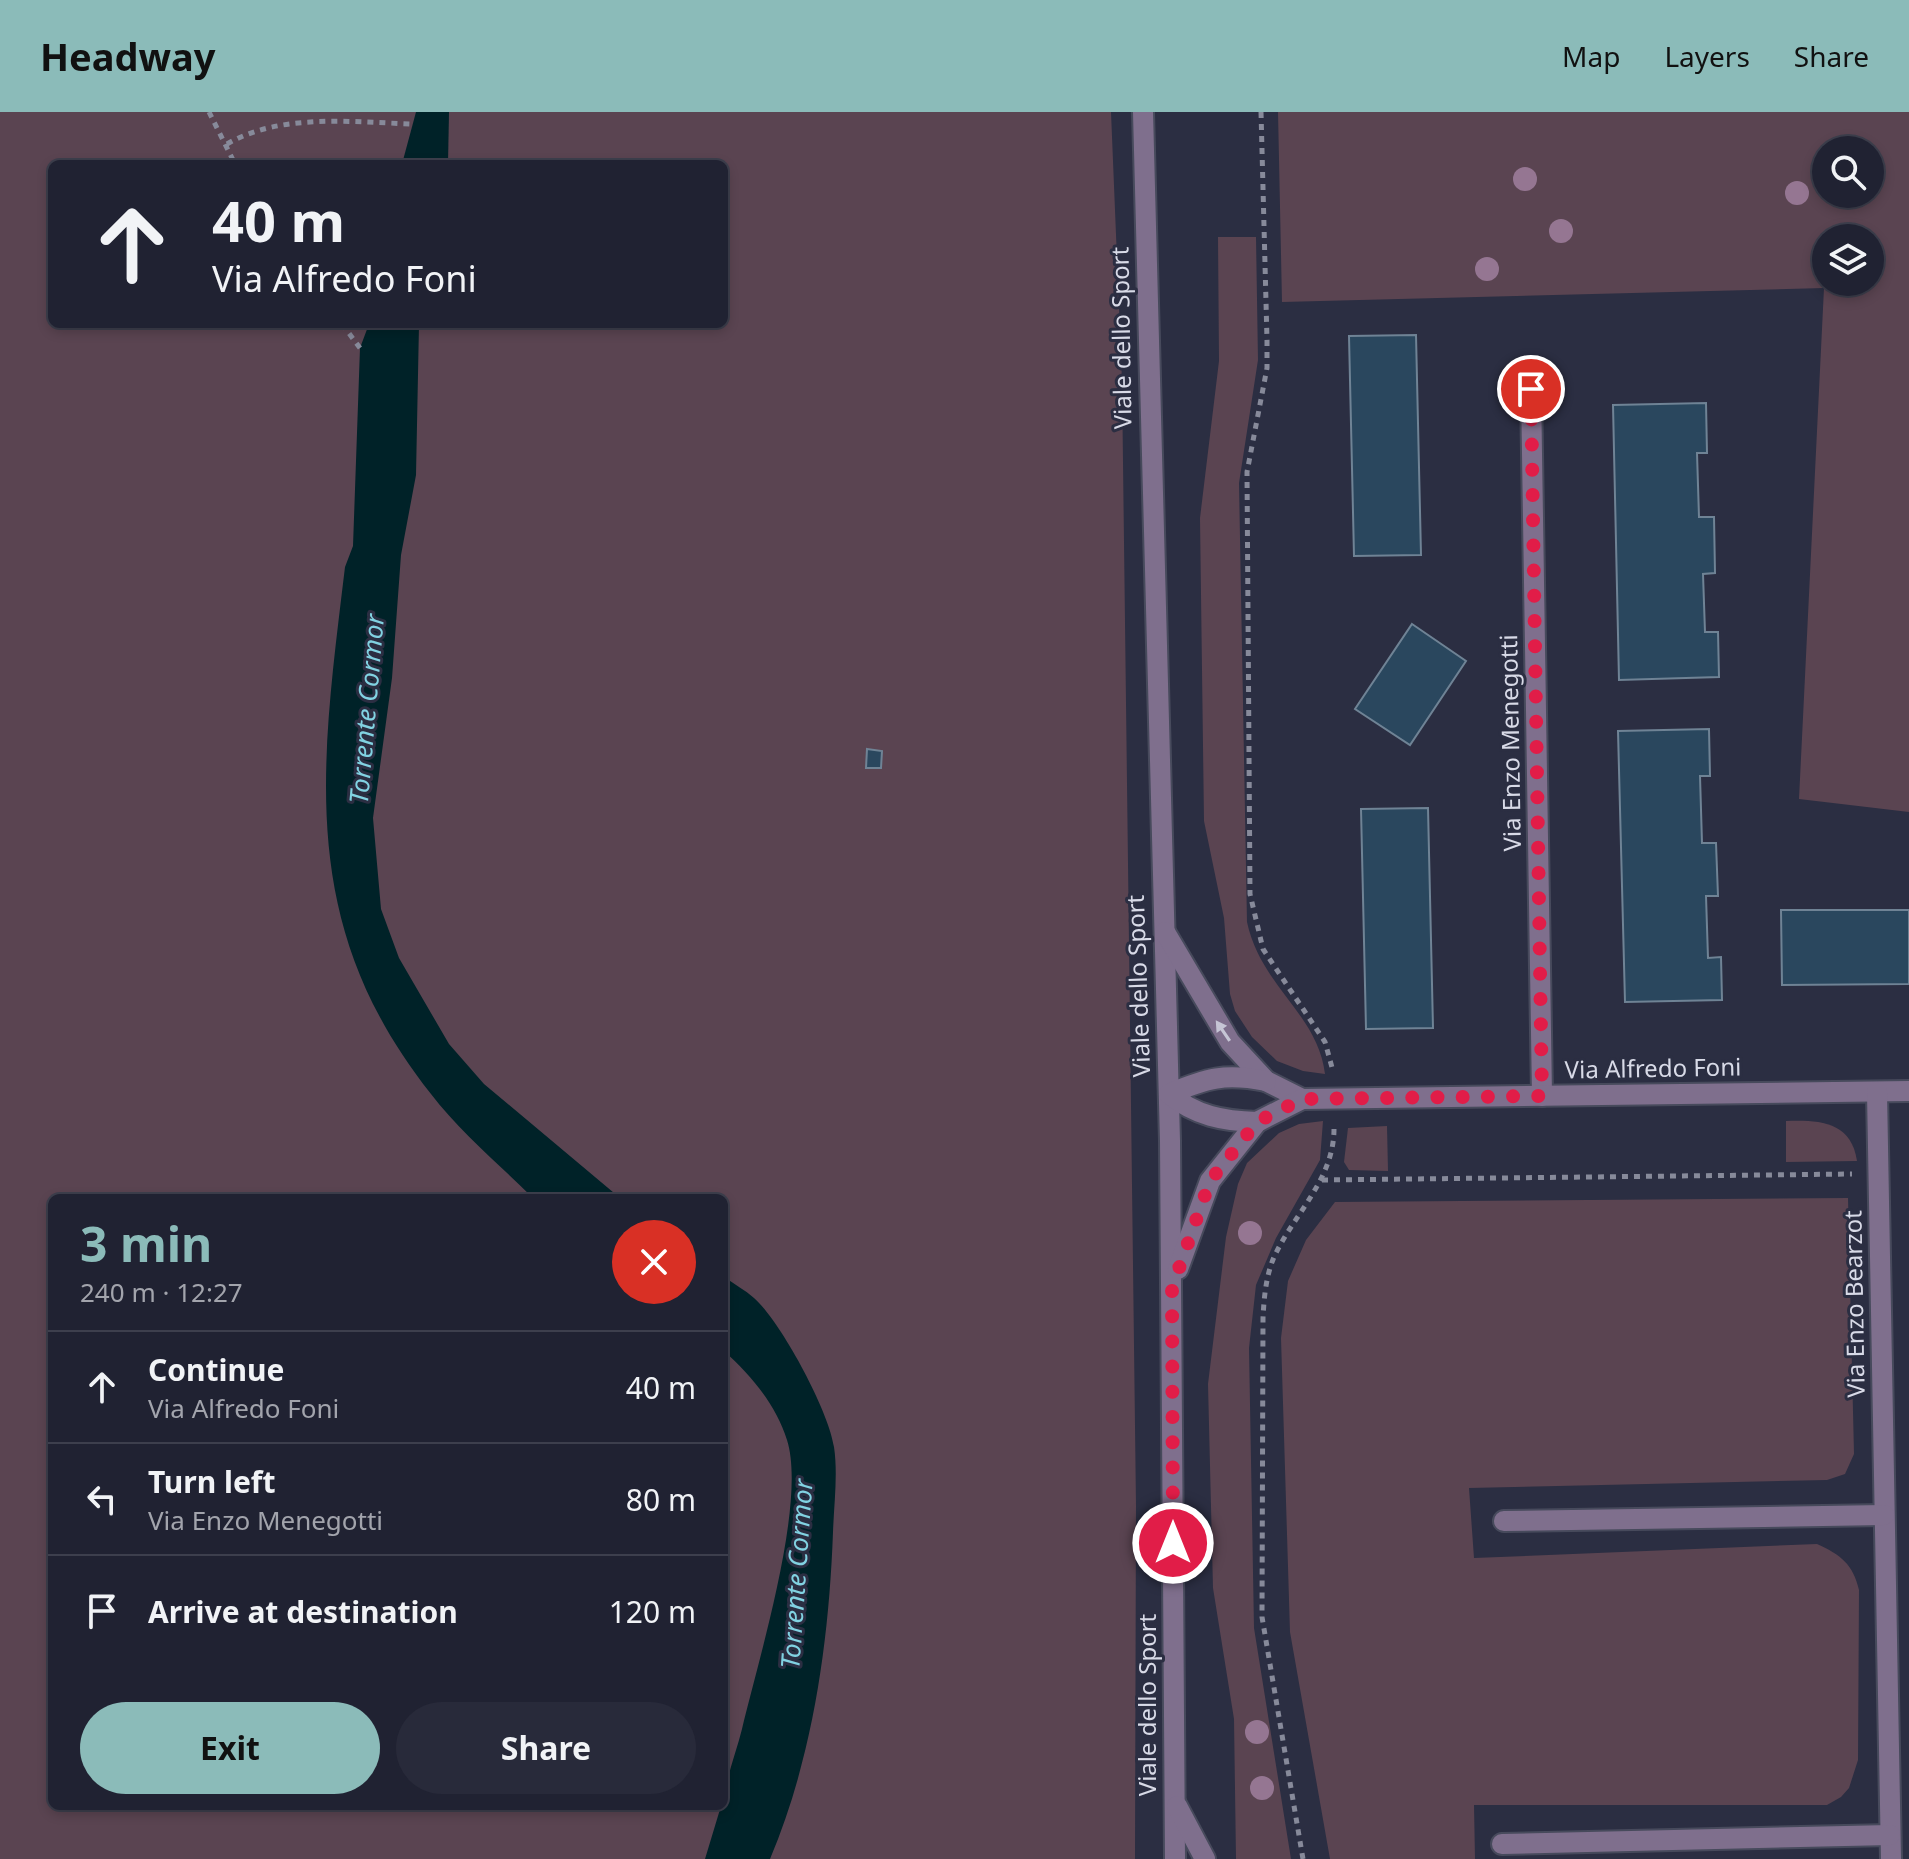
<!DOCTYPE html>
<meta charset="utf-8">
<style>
:root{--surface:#202232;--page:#282a3a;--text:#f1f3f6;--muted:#a2a4ac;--line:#3d3f4d;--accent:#8bbbb9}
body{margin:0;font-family:"Noto Sans",sans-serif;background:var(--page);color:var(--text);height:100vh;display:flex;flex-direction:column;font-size:30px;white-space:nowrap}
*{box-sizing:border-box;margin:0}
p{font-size:26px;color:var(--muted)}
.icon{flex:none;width:44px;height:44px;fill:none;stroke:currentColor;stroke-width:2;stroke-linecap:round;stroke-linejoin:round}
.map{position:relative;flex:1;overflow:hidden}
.sheet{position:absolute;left:48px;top:1082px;width:680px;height:616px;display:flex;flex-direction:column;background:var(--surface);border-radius:12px;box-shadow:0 4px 12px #0003,0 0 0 2px var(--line)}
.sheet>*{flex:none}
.guide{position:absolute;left:48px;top:48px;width:680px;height:168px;border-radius:12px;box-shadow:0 4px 12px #0003,0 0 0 2px var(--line);background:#202232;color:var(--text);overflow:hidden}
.buttons{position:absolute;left:1812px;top:24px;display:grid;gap:16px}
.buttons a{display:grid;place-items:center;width:72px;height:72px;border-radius:50%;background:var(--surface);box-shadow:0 4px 12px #0003,0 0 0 2px var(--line);font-size:40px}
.pin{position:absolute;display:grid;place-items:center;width:68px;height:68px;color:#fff;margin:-34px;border:4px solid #fff;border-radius:50%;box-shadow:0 2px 8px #0007}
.me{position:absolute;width:88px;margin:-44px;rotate:0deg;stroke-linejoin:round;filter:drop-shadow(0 0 6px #0008)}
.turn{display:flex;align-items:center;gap:28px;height:168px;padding:0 32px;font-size:36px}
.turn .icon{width:104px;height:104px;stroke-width:2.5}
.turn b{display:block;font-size:56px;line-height:68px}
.round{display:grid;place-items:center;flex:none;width:84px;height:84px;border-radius:42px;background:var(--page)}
.head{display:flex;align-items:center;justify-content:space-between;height:136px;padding:0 32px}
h1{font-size:48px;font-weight:700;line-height:60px;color:var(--accent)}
.cta{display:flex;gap:16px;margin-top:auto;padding:16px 32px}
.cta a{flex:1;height:92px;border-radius:48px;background:var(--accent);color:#111;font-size:32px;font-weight:700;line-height:92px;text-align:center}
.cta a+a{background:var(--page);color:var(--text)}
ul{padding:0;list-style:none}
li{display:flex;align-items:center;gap:24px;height:112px;padding:0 32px;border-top:2px solid var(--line)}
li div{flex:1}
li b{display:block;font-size:30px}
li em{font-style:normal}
header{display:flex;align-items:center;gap:48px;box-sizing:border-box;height:112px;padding:0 40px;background:var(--accent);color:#111}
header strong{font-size:38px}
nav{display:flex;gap:44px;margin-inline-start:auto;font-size:28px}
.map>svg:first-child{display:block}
.green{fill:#5a4451;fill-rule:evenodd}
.water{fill:#002228}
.building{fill:#2a475e;stroke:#6f8395;stroke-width:2}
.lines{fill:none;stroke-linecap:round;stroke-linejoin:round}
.minor-casing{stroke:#474a5c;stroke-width:24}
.path{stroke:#878a9a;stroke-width:5;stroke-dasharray:6 6;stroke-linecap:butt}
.minor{stroke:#7f6f8d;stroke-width:20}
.tree{fill:#957692}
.oneway{fill:#c6c5d5}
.route{stroke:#e11d48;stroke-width:14;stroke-dasharray:0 25.2}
.labels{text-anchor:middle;stroke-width:6;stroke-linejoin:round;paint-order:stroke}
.street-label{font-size:24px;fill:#d8dae7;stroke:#2b2e42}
.water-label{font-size:26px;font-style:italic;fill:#81d2e2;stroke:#2b2e42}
</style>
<header>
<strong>Headway</strong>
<nav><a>Map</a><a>Layers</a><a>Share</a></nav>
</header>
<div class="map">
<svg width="1909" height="1747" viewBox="0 0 1909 1747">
<rect width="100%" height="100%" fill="#2b2e42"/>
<g class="green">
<path d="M 0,0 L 1111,0 L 1122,269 L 1136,1394 L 1135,1747 L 0,1747 ZM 52,52 L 724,52 L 724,212 L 52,212 ZM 52,1086 L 724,1086 L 724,1694 L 52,1694 Z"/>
<path d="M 1278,0 L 1909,0 L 1909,700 L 1799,687 L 1824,176 L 1282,190 ZM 1826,38 L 1870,38 L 1870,82 L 1826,82 ZM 1826,126 L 1870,126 L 1870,170 L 1826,170 Z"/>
<path d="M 1218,125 L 1256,125 L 1258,248 L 1239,371 L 1247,810 C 1261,875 1318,902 1325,962 L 1303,959 L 1277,949 L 1252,925 L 1235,899 L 1230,882 L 1224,806 L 1204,709 L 1200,406 L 1219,249 Z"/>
<polygon points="1323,1009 1320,1048 1276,1126 1256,1173 1249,1236 1254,1516 1291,1747 1236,1747 1234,1607 1213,1476 1208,1272 1226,1125 1238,1072 1247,1051 1279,1021 1299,1012"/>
<path d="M 1786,1009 C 1819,1008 1851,1009 1857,1049 L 1786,1050 Z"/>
<polygon points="1387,1014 1388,1059 1349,1058 1344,1050 1348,1016"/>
<path d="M 1848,1086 L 1854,1342 L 1845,1362 L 1827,1368 L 1469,1376 L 1474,1446 L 1817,1432 C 1841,1443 1853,1452 1859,1478 L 1858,1648 L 1849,1676 L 1841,1685 L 1827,1693 L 1474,1693 L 1475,1747 L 1330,1747 L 1290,1520 L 1281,1226 L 1288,1169 L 1306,1128 L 1335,1090 Z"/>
</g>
<g class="water">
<polygon points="416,0 449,0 448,52 402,52"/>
<path d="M 369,212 L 419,212 L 416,363 L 401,443 L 392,566 L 373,706 L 381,797 L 399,846 L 449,932 L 484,972 L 620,1086 L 533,1086 C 499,1052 460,1020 431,982 C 296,812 321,655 345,455 L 353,434 L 360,236 Z"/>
<path d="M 724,1165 C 734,1172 745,1178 754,1186 C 781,1210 829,1299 834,1335 C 838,1362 834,1392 833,1420 C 829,1530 813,1645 770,1747 L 705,1747 L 721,1694 L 724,1694 C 724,1669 736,1642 742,1617 C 758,1549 807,1391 787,1328 C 776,1293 751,1263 724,1239 Z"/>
</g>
<g class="building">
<polygon points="1416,223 1421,443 1354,444 1349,224"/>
<polygon points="1706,291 1707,341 1697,341 1699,405 1714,405 1715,461 1703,462 1705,520 1718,520 1719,565 1619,568 1613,293"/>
<polygon points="1412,512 1466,549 1410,633 1355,597"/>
<polygon points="1709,617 1710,664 1700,664 1702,731 1716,731 1718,784 1706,784 1708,846 1721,845 1722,888 1625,890 1618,619"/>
<polygon points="867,637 882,639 881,656 866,656"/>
<polygon points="1428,696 1433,916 1366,917 1361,697"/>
<polygon points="1781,798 1909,798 1909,872 1782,873"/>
</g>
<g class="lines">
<defs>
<g id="minor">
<polyline points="1143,0 1170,1029 1175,1747"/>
<polyline points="1531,277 1542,984"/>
<polyline points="1165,820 1230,930 1266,969 1302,987 1909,979"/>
<polyline points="1877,980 1891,1747"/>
<path d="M 1257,1010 C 1223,1009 1196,1004 1169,982 C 1207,966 1225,961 1266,969"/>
<polyline points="1178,1157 1210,1069 1257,1010 1302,987"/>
<polyline points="1504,1409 1884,1403"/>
<polyline points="1177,1694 1205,1747"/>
<polyline points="1502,1732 1890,1723"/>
</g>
</defs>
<use href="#minor" class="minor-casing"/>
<g class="path">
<polyline points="209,0 235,52"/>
<polyline points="1261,0 1267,228 1267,256 1247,360 1250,782 1263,837 1325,930 1333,959"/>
<path d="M 227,32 C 280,1 352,10 412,12"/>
<polyline points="342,212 360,236"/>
<polyline points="1322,1068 1852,1062"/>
<path d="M 1303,1747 L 1262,1505 L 1263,1206 C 1264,1185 1266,1164 1274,1145 C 1294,1102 1334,1067 1334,1017"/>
</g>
<use href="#minor" class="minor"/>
</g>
<g class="tree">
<circle cx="1525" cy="67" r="12"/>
<circle cx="1797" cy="81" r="12"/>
<circle cx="1561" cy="119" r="12"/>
<circle cx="1487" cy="157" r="12"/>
<circle cx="1250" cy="1121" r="12"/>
<circle cx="1257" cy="1620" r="12"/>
<circle cx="1262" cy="1676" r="12"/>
</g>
<defs><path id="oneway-solid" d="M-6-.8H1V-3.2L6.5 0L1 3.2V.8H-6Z" transform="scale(2)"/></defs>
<use class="oneway" href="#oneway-solid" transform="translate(1223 919) rotate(-124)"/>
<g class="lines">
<polyline class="route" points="1173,1431 1172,1176 1210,1069 1257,1010 1302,987 1542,984 1531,277"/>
</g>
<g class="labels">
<g class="street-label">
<text transform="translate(1122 226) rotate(-91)" y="8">Viale dello Sport</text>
<text transform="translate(1511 631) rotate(-91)" y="8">Via Enzo Menegotti</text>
<text transform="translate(1139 874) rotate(-92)" y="8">Viale dello Sport</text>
<text transform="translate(1653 957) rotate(-1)" y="8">Via Alfredo Foni</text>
<text transform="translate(1855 1192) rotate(-91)" y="8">Via Enzo Bearzot</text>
<text transform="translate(1148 1593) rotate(-90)" y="8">Viale dello Sport</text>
</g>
<g class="water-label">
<text transform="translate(367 597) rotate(-85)" y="9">Torrente Cormor</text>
<text transform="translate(797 1462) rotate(-86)" y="9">Torrente Cormor</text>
</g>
</g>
</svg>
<div class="buttons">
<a><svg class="icon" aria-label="search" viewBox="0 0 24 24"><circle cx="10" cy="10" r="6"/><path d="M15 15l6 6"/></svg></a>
<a><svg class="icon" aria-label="layers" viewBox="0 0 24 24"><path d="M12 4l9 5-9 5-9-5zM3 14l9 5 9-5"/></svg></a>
</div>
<div class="pin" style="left:1531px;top:277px;background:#d93025"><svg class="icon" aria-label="arrive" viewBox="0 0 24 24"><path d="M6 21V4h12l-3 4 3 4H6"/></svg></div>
<svg class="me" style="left:1173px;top:1431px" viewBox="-20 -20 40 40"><circle r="17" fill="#e11d48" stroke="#fff" stroke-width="3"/><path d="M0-11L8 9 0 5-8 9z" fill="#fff"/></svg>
<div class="guide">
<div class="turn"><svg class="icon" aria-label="ahead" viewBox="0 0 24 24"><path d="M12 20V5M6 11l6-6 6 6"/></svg><div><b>40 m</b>Via Alfredo Foni</div></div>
</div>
<section class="sheet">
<div class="head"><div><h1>3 min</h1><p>240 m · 12:27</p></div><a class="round" style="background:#d93025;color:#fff"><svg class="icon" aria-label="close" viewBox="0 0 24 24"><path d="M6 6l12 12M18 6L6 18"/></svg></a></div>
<ul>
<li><svg class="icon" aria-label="ahead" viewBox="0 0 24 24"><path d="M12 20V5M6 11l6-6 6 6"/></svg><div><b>Continue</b><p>Via Alfredo Foni</p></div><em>40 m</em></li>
<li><svg class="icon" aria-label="left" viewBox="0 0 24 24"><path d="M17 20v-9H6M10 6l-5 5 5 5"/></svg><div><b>Turn left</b><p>Via Enzo Menegotti</p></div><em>80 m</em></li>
<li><svg class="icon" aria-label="arrive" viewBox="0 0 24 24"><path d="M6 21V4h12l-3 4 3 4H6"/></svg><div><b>Arrive at destination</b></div><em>120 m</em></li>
</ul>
<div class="cta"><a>Exit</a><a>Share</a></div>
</section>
</div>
